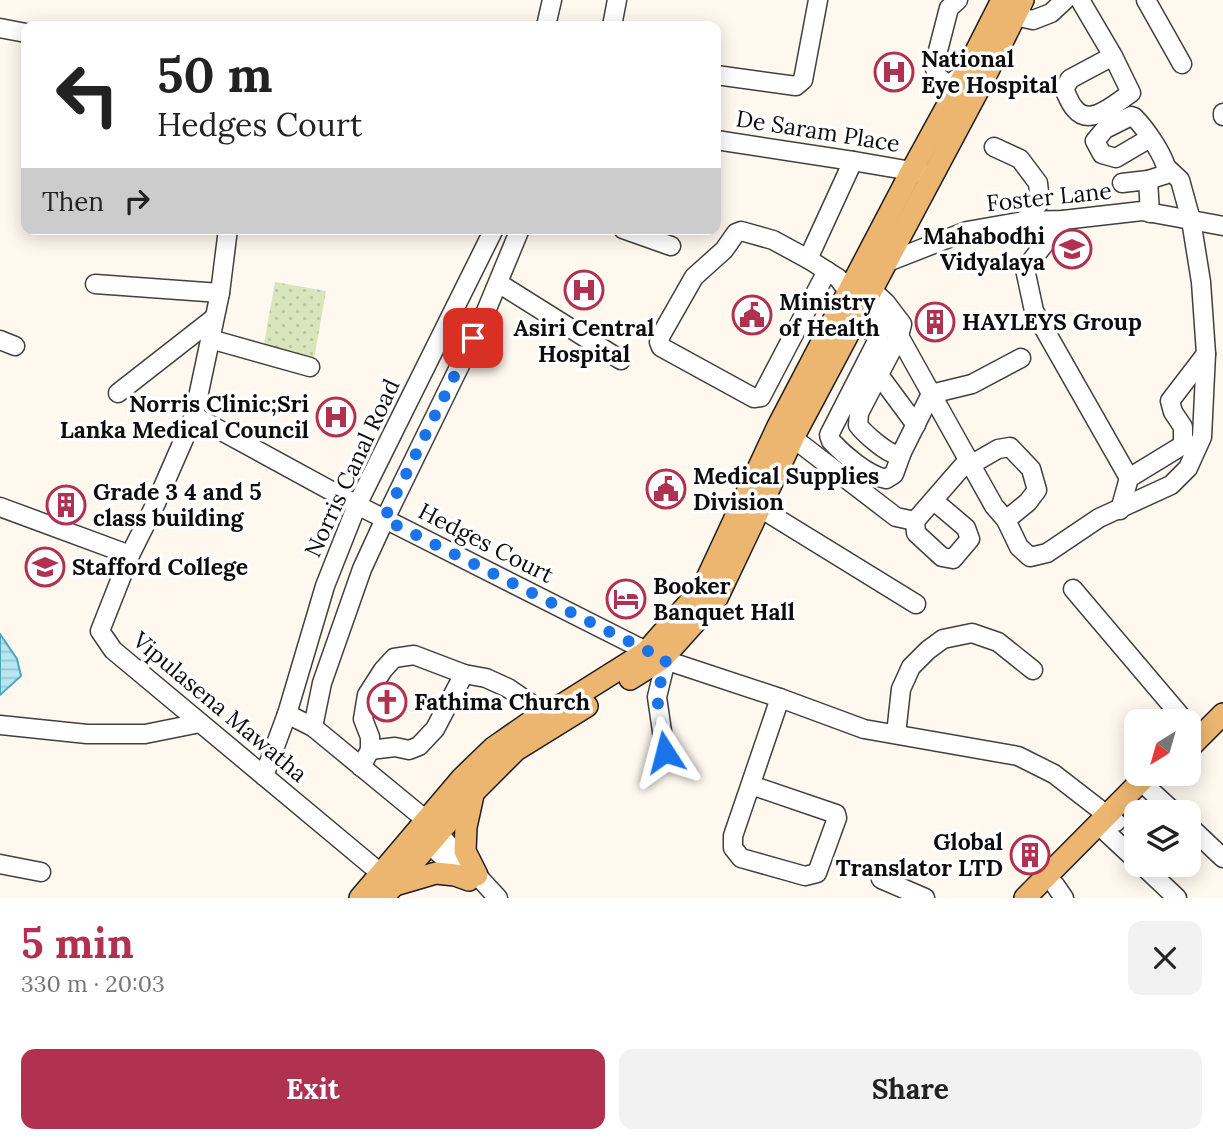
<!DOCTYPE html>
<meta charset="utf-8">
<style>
:root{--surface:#fff;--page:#f2f2f2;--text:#222;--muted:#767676;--accent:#b13250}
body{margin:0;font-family:Lora,serif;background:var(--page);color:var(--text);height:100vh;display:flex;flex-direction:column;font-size:26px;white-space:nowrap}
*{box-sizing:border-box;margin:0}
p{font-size:23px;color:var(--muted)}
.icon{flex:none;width:38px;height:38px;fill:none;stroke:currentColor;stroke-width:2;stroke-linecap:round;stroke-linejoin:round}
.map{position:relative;height:898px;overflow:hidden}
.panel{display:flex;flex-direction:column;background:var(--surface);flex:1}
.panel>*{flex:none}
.banner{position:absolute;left:21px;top:21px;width:700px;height:214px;border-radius:14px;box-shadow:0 4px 18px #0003;background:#fff;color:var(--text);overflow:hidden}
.needle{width:46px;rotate:217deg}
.tools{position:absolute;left:1124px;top:709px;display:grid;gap:14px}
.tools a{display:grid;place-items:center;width:77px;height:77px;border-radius:14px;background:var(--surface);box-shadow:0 4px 18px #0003;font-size:35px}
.pin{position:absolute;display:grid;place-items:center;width:60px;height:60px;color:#fff;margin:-30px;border-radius:14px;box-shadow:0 4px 10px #0006}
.me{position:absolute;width:77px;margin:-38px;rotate:351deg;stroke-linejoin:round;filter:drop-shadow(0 0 5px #0008)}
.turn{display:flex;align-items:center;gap:24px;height:147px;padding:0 21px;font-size:32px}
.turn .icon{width:91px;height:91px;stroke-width:2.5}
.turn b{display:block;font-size:49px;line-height:60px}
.then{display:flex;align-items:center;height:66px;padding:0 21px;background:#0003;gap:14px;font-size:26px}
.round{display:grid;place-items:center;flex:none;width:74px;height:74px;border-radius:14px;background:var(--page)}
.headline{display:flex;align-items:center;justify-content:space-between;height:119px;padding:0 21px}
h1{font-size:42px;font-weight:800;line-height:52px;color:var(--accent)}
.primary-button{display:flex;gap:14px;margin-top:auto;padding:14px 21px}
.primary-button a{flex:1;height:80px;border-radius:14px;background:var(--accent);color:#fff;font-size:28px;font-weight:800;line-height:80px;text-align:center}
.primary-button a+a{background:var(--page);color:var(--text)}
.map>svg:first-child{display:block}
.grass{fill:url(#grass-dots)}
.water{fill:url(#water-rules);stroke:#46a7c1;stroke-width:2}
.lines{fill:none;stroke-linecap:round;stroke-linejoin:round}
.minor-casing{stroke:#404040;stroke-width:21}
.major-casing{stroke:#1e1e1e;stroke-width:24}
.minor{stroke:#fff;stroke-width:18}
.major{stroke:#ecb671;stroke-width:21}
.route{stroke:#1a73e8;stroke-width:12;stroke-dasharray:0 21.6}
.labels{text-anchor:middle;stroke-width:7;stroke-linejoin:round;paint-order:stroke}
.poi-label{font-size:23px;font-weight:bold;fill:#0d0d0d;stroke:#fff;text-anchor:start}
.street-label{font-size:23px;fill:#0d0d0d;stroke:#fff}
</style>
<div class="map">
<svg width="1223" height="898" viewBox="0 0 1223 898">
<defs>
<pattern id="grass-dots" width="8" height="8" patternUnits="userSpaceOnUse" patternTransform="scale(1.75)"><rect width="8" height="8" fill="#d9e5bc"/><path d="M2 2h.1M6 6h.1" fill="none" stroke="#b9c3a0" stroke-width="1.8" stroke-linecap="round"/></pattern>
<pattern id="water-rules" width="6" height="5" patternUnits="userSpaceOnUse" patternTransform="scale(1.75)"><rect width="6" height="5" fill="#b8e6f0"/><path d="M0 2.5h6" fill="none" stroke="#9dc4cd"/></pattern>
</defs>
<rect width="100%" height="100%" fill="#fef8ef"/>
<polygon class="grass" points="275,282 326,291 314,359 263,349"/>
<polygon class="water" points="0,634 17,659 21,676 0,695"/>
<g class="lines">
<defs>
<g id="minor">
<polyline points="958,0 949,8 934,66 938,77 945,82 951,83 960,76 963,77"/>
<path d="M 1080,0 L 1113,56 L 1131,93 C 1117,102 1090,128 1075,109 C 1070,104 1067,95 1064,89 L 1070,79 L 1113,56"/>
<polyline points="1146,0 1182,64"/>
<polyline points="1015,16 1033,20 1051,13 1065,0"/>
<polyline points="546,26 552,0"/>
<polyline points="612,26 617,0"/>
<polyline points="0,28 26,33"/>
<polyline points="716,75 796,86 803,80 818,0"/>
<polyline points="1223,113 1223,116"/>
<polyline points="716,140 853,161 923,173"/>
<polyline points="994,147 1020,159 1038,183 1040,202 1024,221"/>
<path d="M 1148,180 L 1164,175 L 1167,173 C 1166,157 1145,128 1134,117 L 1131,116 L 1105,129 L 1095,141 L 1102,154 L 1116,158 L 1150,138"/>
<polyline points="1122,183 1148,180 1150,213"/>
<polyline points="1063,220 1025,269 1034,311 1129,478"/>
<polyline points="228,229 220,293 194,416 156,503 130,555 100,631 113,650 390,881"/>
<polyline points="623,229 671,246"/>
<polyline points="808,259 773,240 741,231 736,233 724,250 694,277 661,335 659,342 661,347 754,398 761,397 827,271"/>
<polyline points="885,263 967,231 1024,221 1063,220 1142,211 1223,226"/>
<polyline points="95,284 220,293"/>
<polyline points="503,286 621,360"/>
<path d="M 871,289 L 886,303 L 902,324 L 899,336 L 859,413 L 858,425 C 863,432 887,454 896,454 C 898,454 900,453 902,452 L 931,394 L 972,384 L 1021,358"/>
<polyline points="848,291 838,278 808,259 853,161"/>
<path d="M 861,309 C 879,316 887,321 899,336 L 994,506 L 1006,520 L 1019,547 L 1030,557 L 1047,553 L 1099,518 L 1171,485 L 1188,468 L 1202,437 L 1206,354 L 1201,282 L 1191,220 L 1180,180 L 1166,167"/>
<path d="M 855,320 L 879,337 L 829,435 L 831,441 C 844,455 867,475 886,479 L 894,474 L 902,452"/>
<polyline points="210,339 310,367"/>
<polyline points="0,340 15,346"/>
<polyline points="869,370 879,375 916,425"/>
<polyline points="118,393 214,318"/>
<polyline points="194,416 357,505 662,659 780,698 864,729 1018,756 1054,774 1116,822"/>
<polyline points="793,438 896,517 915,521"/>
<polyline points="972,464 998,449 1010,447 1031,469 1037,490 1028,502 1006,520"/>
<polyline points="933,500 966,528 970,539 953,559 942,557 916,533 915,521 969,459"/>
<polyline points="0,507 130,555"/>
<polyline points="760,508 916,604"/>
<polyline points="1120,510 1129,478 1183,445 1183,427 1173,412 1170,401 1206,354"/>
<polyline points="1073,589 1185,721"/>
<polyline points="287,714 313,727 426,820 498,898"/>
<polyline points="0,725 87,734 145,734 200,723"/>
<polyline points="313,727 322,683 362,569 385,519 484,316 520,229"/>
<polyline points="896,734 901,689 911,667 928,650 943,639 972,633 998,642 1033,670"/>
<polyline points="370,750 395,747 409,750 419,746 435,729 464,674"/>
<polyline points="665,752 657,697 666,660"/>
<polyline points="361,767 370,750 370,737 363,719 367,695 383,670 394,658 414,655 464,674 486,678 508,688 534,706 542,714"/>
<polyline points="264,776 287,714 325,586 357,505 494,229"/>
<polyline points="751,785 836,814 837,818 817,873 805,876 741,858 733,848 733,836 780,698"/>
<polyline points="1149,789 1174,812"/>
<polyline points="1188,825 1223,858"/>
<polyline points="1106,832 1136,860"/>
<polyline points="419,835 463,875"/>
<polyline points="0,864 41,872"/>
<polyline points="1141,864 1177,898"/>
<polyline points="881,879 925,898"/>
<polyline points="1055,885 1064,898"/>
</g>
<g id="major">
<polyline points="630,679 662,659 717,598 795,434 984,79 1023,0"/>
<polyline points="1188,749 1223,714"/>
<polyline points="473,795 466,827 465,851 477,875"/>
<polyline points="395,885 436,873 455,875 469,880"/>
<polyline points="360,898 462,778 493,748 542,714 565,703 646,652 703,587 778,426 912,170 963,77 1002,0"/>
<polyline points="383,898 473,793 516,750 587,706"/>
<polyline points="1025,898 1148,774"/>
</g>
</defs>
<use href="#minor" class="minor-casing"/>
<use href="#major" class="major-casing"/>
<use href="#minor" class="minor"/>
<use href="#major" class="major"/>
</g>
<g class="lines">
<polyline class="route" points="473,338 384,519 666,660 657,697 665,752"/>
</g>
<defs>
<symbol id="hospital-ring" viewBox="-11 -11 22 22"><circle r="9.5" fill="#fff" stroke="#b13250" stroke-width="1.5"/><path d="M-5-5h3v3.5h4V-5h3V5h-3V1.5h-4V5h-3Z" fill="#b13250"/></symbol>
<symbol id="school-ring" viewBox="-11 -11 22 22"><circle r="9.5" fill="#fff" stroke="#b13250" stroke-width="1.5"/><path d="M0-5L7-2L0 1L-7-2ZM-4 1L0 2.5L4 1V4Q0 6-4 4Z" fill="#b13250"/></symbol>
<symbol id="civic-ring" viewBox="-11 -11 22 22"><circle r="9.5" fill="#fff" stroke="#b13250" stroke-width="1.5"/><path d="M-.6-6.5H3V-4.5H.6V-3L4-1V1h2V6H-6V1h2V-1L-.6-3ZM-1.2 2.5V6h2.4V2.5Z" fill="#b13250"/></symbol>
<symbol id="building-ring" viewBox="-11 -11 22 22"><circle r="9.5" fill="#fff" stroke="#b13250" stroke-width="1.5"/><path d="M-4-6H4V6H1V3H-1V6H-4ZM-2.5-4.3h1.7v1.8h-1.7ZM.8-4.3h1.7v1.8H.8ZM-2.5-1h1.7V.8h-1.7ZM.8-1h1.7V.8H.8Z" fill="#b13250"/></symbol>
<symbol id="hotel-ring" viewBox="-11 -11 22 22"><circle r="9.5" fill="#fff" stroke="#b13250" stroke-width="1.5"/><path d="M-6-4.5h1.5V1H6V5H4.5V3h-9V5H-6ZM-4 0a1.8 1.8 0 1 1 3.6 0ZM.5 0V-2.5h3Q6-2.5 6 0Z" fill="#b13250"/></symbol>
<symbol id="church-ring" viewBox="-11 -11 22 22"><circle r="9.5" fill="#fff" stroke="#b13250" stroke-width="1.5"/><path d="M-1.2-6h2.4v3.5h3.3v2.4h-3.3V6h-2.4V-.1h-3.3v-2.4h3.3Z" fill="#b13250"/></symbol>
</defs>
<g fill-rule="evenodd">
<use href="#hospital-ring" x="872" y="50" width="44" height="44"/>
<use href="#school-ring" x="1050" y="227" width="44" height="44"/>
<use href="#hospital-ring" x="562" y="268" width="44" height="44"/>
<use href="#civic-ring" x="730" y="293" width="44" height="44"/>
<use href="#building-ring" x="913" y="300" width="44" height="44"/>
<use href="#hospital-ring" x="314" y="395" width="44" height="44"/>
<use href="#civic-ring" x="644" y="467" width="44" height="44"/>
<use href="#building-ring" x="44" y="483" width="44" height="44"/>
<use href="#school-ring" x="23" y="545" width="44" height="44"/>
<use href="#hotel-ring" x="604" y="577" width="44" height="44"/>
<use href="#church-ring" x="365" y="680" width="44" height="44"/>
<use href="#building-ring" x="1008" y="833" width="44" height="44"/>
</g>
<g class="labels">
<g class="poi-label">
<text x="921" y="67">National<tspan x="921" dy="26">Eye Hospital</tspan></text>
<text x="1045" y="244" text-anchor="end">Mahabodhi<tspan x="1045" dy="26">Vidyalaya</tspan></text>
<text x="779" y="310">Ministry<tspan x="779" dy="26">of Health</tspan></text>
<text x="962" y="330">HAYLEYS Group</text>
<text x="584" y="336" text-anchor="middle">Asiri Central<tspan x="584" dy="26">Hospital</tspan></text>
<text x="309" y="412" text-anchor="end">Norris Clinic;Sri<tspan x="309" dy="26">Lanka Medical Council</tspan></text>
<text x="693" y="484">Medical Supplies<tspan x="693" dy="26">Division</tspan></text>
<text x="93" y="500">Grade 3 4 and 5<tspan x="93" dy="26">class building</tspan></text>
<text x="72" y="575">Stafford College</text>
<text x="653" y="594">Booker<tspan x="653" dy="26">Banquet Hall</tspan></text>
<text x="414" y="710">Fathima Church</text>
<text x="1003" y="850" text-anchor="end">Global<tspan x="1003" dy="26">Translator LTD</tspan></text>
</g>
<g class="street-label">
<text transform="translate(818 131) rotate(9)" y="8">De Saram Place</text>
<text transform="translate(1049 197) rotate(-6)" y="8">Foster Lane</text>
<text transform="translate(352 468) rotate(-65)" y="8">Norris Canal Road</text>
<text transform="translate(486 543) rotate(27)" y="8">Hedges Court</text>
<text transform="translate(220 707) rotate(40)" y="8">Vipulasena Mawatha</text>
</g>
</g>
</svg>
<div class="tools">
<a><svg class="needle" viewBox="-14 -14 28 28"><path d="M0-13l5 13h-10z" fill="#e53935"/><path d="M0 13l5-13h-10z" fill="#767676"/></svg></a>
<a><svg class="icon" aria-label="layers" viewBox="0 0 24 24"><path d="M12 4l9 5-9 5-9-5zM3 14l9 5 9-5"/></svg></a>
</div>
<div class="pin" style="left:473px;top:338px;background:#d93025"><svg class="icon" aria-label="arrive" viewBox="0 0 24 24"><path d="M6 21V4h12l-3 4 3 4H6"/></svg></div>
<svg class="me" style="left:665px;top:752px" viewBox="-20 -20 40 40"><path d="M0-17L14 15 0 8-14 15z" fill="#1a73e8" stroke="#fff" stroke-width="4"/></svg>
<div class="banner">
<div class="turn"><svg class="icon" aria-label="left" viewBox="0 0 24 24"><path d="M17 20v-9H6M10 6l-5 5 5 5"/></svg><div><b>50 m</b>Hedges Court</div></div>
<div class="then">Then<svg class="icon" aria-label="right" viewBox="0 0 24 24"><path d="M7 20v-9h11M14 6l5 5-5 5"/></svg></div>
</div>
</div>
<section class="panel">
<div class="headline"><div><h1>5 min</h1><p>330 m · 20:03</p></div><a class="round"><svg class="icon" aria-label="close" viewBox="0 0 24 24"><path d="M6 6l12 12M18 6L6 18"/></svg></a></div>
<div class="primary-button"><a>Exit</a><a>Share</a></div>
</section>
